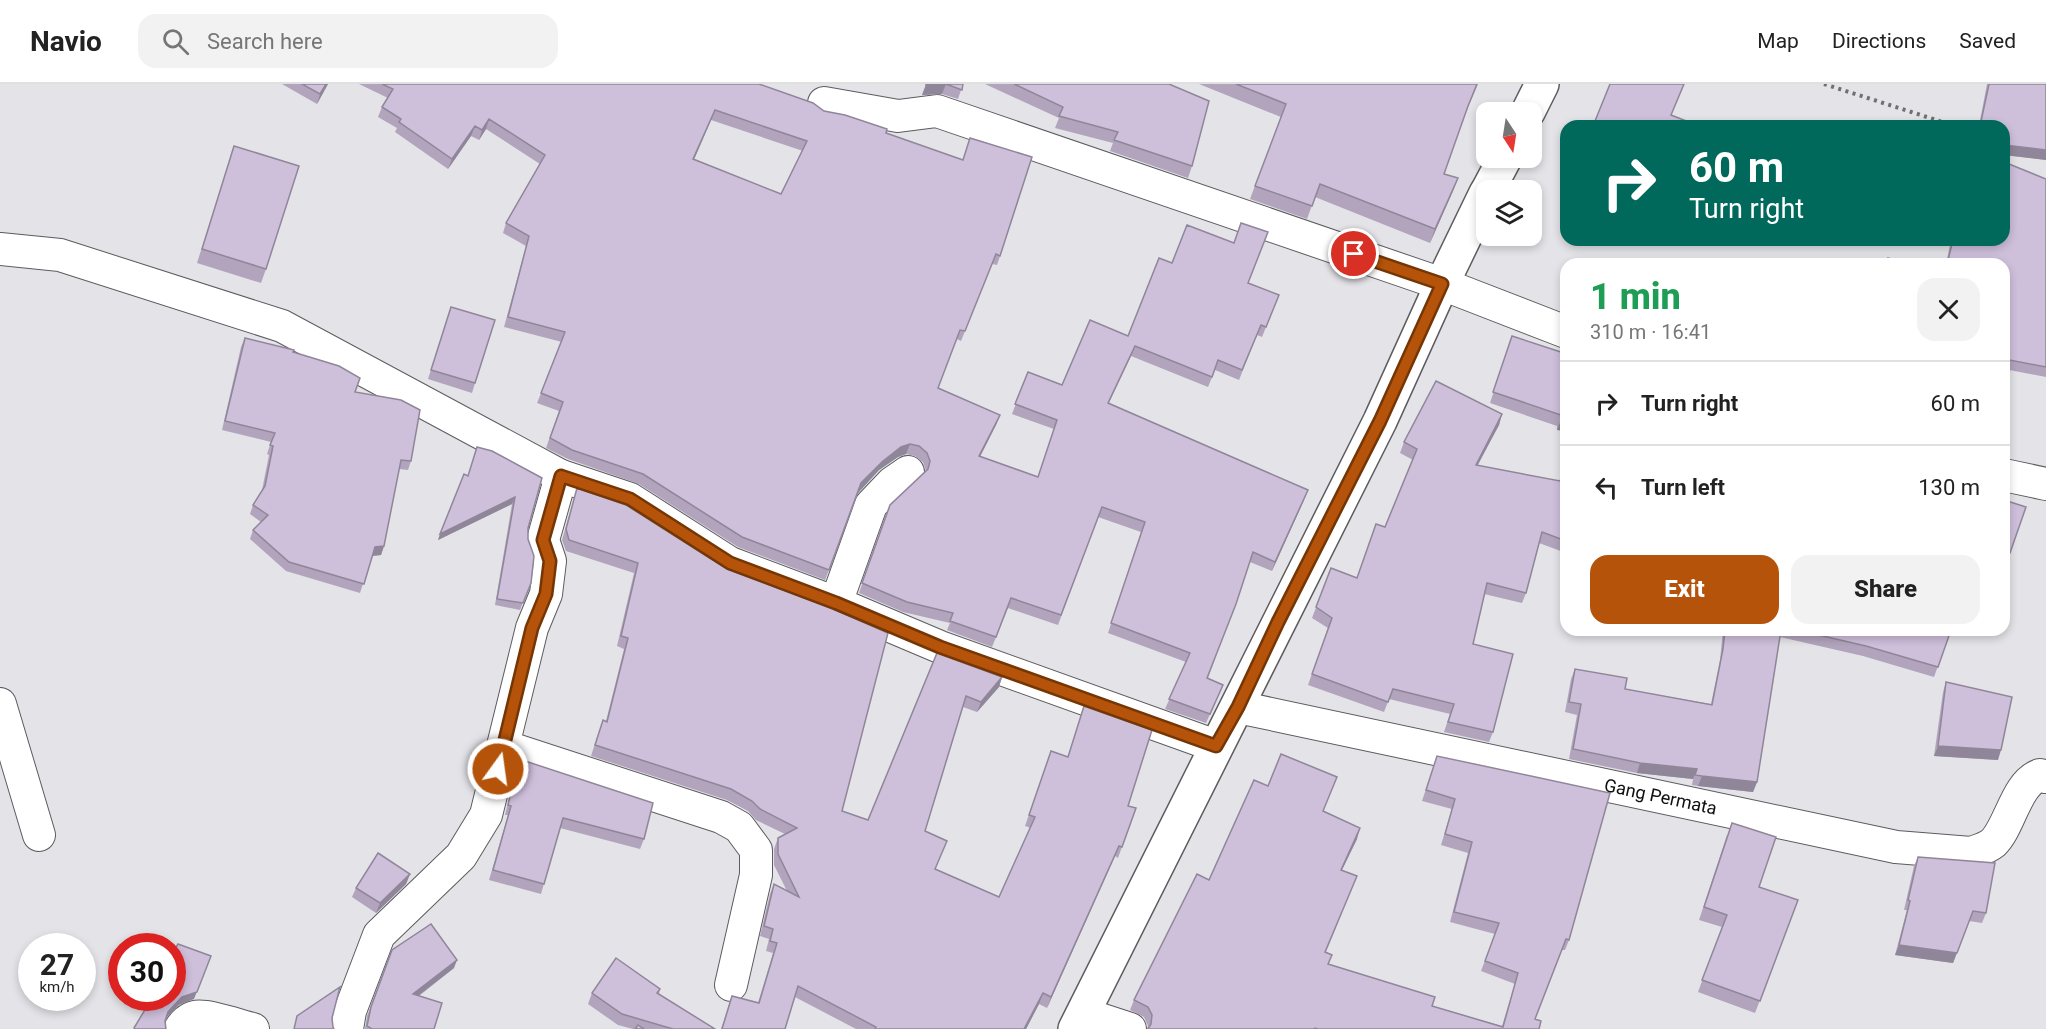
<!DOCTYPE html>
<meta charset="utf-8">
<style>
:root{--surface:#fff;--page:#f2f2f2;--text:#222;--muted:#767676;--line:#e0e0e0;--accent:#b45309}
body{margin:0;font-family:Roboto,sans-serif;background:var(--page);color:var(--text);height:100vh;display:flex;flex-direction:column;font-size:22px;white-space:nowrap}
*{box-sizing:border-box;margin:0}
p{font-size:20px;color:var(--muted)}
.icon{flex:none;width:33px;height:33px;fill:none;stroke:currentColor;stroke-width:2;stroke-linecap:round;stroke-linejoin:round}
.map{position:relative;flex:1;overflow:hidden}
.sheet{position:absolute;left:1560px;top:174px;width:450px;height:378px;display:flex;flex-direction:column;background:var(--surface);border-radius:18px;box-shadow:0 3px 9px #0003}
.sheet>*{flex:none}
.top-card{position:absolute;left:1560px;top:36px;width:450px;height:126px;border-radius:18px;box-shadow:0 3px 9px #0003;background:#00695c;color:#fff;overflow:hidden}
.needle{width:39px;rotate:168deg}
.buttons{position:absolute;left:1476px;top:18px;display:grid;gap:12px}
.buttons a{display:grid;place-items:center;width:66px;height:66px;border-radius:12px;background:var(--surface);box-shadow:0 3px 9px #0003;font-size:30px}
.speed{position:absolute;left:18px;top:849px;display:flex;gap:12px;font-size:30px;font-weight:700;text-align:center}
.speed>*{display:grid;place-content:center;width:78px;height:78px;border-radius:50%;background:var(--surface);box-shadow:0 3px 9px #0003;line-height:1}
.speed small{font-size:15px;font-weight:400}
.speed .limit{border:9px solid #d22;background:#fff;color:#111}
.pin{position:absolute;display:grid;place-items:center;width:51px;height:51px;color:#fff;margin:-26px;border:3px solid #fff;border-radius:50%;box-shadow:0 2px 6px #0007}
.me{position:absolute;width:66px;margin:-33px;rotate:14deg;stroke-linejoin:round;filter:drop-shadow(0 0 4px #0008)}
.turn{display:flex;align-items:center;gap:21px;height:126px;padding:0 30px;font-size:27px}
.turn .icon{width:78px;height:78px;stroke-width:2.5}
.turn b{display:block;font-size:42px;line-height:51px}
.round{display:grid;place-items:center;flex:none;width:63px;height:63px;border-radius:18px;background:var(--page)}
.overview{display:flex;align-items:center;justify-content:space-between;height:102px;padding:0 30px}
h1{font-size:36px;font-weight:800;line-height:45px;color:#1e9e55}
.primary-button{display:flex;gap:12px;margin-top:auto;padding:12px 30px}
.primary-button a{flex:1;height:69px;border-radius:18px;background:var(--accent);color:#fff;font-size:24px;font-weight:800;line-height:69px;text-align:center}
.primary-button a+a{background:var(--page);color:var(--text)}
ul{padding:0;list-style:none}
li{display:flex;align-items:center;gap:18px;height:84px;padding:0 30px;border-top:2px solid var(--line)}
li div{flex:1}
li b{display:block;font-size:22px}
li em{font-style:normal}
header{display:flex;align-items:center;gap:36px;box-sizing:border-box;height:84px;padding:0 30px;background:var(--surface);border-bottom:2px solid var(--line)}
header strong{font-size:28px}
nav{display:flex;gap:33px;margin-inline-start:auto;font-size:21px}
.search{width:420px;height:54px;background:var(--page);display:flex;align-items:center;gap:15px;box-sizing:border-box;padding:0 21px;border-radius:18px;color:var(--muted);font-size:22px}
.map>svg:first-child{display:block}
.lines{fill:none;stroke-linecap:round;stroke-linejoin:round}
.minor-casing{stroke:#5c5c60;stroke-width:34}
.tertiary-casing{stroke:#5c5c60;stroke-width:36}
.path{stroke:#707073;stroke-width:4;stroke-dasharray:3 4.5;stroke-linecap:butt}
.minor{stroke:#fff;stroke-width:32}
.tertiary{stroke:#fff;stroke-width:33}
.wall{fill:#b1a4bc;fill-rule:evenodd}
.shaded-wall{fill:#908699}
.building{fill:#cebfdb;stroke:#908699;stroke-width:1.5;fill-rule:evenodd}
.route-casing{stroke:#753606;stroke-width:15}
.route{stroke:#b45309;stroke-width:10}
.labels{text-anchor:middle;stroke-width:6;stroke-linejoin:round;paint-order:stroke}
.street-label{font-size:18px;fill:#101011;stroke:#fff}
</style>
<header>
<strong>Navio</strong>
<div class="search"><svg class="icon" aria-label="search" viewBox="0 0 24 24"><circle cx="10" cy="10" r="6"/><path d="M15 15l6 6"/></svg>Search here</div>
<nav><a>Map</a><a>Directions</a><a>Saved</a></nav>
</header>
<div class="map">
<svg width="2046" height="945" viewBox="0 0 2046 945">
<rect width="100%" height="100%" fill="#e3e3e8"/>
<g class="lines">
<defs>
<g id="minor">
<polyline points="824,19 898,32 937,27 1442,200 1566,248"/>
<polyline points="0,165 60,171 282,242 561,392 630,415 730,479 836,519 940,563 1216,662"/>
<polyline points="2004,391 2046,400"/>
<polyline points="836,519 871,421 892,399 908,388"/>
<polyline points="0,620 39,751"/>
<path id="s1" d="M 1238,623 L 1896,763 L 1971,769 C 1979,766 1987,764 1993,759 C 2010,743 2016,699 2040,691 L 2046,693"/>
<polyline points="503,662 721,733 739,743 756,766 756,791 731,901"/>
<polyline points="1084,930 1130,945"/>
<path d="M 180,945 C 183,940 189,934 195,933 C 206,930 240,942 253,945"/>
<polyline points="347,945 350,927 379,851 461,772 486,731 532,544 546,510 550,477 543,456 561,392"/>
</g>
<g id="tertiary">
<polyline points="1528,28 1542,0"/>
<polyline points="1488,106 1505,74"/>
<polyline points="1075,945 1380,337 1442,200 1486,109"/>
</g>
</defs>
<use href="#minor" class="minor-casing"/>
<use href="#tertiary" class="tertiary-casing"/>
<polyline class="path" points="1824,0 1955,42"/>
<use href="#minor" class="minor"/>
<use href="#tertiary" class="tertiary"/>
</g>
<g class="wall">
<polygon points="282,0 328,0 317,20"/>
<path d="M 359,0 L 759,0 L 824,27 L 886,49 L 1000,172 L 997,181 L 992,180 L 961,257 L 957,255 L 938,304 L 1000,331 L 996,341 L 980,373 L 1038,393 L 1054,345 L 1012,330 L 1028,288 L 1062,301 L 1128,252 L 1172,179 L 1249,200 L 1279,211 L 1262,253 L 1257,251 L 1239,296 L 1215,286 L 1208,303 L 1131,272 L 1109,319 L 1304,416 L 1272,487 L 1250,478 L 1208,594 L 1223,601 L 1206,639 L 1165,625 L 1186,578 L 1108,549 L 1141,448 L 1098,433 L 1058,541 L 1008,524 L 992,563 L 947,546 L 950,539 L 903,528 L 859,509 L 890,421 L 926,387 L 923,378 L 915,372 L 906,370 L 898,373 L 879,386 L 858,409 L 825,496 L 738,463 L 639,400 L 568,375 L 546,364 L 559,327 L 537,319 L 562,258 L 504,243 L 526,162 L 503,149 L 506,139 L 540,80 L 486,45 L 479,56 L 471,52 L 448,85 L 395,48 L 397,44 L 378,33 L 382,23 L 388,14 ZM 711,36 L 803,67 L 781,110 L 694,75 Z"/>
<polygon points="926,0 963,0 958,15 942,10 922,11"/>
<polygon points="985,0 1169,0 1192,82 1188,94 1110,67 1113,59 1055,44 1059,34"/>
<polygon points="1199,0 1478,0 1464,33 1444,90 1458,94 1453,107 1430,159 1315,113 1307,135 1250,115 1281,33"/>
<polygon points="1987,0 2046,0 2046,76 2004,71 2004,42 1979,42"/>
<polygon points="234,62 266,185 261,199 197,179"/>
<polygon points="2046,95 2046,293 2004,285 2004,180 1946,180 1951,156 2004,156"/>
<polygon points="1793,156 1824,156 1822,161"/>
<polygon points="451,223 475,299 472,309 428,295"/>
<polygon points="1512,252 1564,269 1565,267 1566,347 1557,346 1557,342 1490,319"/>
<polygon points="245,254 293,268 355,308 411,377 408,386 399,385 384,462 381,471 372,472 360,509 286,487 250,455 253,446 261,438 250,430 253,421 262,406 269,371 267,370 271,358 222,346 241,263"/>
<polygon points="1502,330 1499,341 1477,381 1560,397 1566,382 1566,469 1539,459 1526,509 1522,519 1484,510 1473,560 1493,648 1489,658 1444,648 1450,630 1389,615 1384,628 1308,601 1328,544 1312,534 1331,484 1357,494 1385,443 1413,376 1400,369 1404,358"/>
<polygon points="492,367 528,444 528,505 520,526 495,521 512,420 438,456 468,392"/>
<polygon points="577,404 842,727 868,736 937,569 1002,593 999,603 977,628 963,623 925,747 947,757 935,785 999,813 1031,744 1025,742 1051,667 1128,722 1136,724 1118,774 1115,772 1047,924 1039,920 1026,945 856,945 795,913 785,945 721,945 732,912 758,919 773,869 766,867 769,855 760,852 770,810 774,800 787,807 774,781 774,765 778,754 785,750 756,736 748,727 727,716 591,672 599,647 606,637 624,565 617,562 634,489 566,467 562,456"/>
<polygon points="2004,416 2026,423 2006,479 2004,478"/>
<polygon points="1723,546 1951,546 1934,593 1863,572 1780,553 1757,698 1753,708 1698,702 1692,701 1693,695 1637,689 1569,675 1577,631 1565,628 1571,595 1575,585 1625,605 1711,620 1720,576"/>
<polygon points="1946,598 1998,676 1934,672 1943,608"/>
<polygon points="1437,672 1569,856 1565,866 1562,866 1535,935 1539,945 1147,945 1148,942 1144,933 1130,926 1134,916 1209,796 1323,727 1357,755 1342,786 1357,792 1326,868 1332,871 1328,881 1432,922 1502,942 1515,900 1481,887 1495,850 1450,838 1468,769 1441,761 1452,725 1422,717"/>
<polygon points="519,675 644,755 640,765 560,744 541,810 489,796 508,731 505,731 516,685"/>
<polygon points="1727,751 1759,803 1798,816 1755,929 1698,908 1722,843 1699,836"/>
<polygon points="1918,773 1986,829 1982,839 1969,837 1953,879 1895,871 1907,826 1904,826 1914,782"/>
<polygon points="410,790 406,800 376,829 352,813 356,804"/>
<polygon points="392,866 454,884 419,912 434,945 365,945 367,932"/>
<polygon points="660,905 659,910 715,945 633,945 618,941 588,920 592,909"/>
</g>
<g class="shaded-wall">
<polygon points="326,0 328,0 317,20 320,10"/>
<polygon points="946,0 942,10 922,11 926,1"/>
<polygon points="715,26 711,36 690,85 693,75"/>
<polygon points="489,35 486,45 479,56 482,46"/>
<polygon points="475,42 471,52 448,85 452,75"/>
<polygon points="2004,61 2046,66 2046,76 2004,71"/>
<polygon points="1458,94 1453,107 1430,159 1435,145"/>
<polygon points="1135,262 1131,272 1104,328 1108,319"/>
<polygon points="1502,330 1499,341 1472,392 1476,381"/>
<polygon points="1000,331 996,341 975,382 979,372"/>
<polygon points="1561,336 1566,336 1566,347 1557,346"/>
<polygon points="910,360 906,370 898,373 879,386 858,409 825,496 861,399 883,377 901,363"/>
<polygon points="1308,406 1304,416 1272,487 1275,478"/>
<polygon points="515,413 512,420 438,456 440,450"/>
<polygon points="384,462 381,471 371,472 375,463"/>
<polygon points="1002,593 999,603 977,628 981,618"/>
<polygon points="1938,662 2001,666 1998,676 1934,672"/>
<polygon points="1640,679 1697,685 1693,695 1637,689"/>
<polygon points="1702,692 1757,698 1753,708 1698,702"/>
<polygon points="1360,744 1357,755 1337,796 1341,786"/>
<polygon points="1119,762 1115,772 1047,924 1051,913"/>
<polygon points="410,790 406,800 376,829 380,819"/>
<polygon points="1973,827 1953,879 1895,871 1899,861"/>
<polygon points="211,872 194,915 179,921 165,935 168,928"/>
<polygon points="457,876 454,884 410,918 413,910"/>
<polygon points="1043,909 1039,920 1026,945 1024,945"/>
</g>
<g class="building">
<polygon points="302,0 326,0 320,10"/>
<path d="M 382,0 L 759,0 L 813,19 L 824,27 L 845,31 L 887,45 L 886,49 L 963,76 L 970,54 L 1032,73 L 1000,172 L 996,170 L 965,247 L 960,246 L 938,304 L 1000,331 L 979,372 L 1038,393 L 1057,336 L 1015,320 L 1028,288 L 1062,301 L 1090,236 L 1128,252 L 1159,174 L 1172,179 L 1187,141 L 1234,159 L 1241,139 L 1268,148 L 1248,199 L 1279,211 L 1266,243 L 1261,241 L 1242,286 L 1218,276 L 1212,293 L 1135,262 L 1108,319 L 1308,406 L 1275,478 L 1253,468 L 1236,520 L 1207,594 L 1223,601 L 1210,630 L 1169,615 L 1190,569 L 1111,539 L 1145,438 L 1102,423 L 1061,531 L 1011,514 L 996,553 L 950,537 L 953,529 L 907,518 L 862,499 L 890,421 L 928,385 L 930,377 L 927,369 L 919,362 L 910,360 L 901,363 L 883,377 L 861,399 L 829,486 L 742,453 L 643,390 L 572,366 L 550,354 L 563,318 L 541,309 L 565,248 L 508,233 L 529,152 L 506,139 L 545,71 L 489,35 L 482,46 L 475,42 L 452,75 L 399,38 L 401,35 L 382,23 L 393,5 ZM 715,26 L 807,57 L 781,110 L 693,75 Z"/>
<polygon points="926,0 963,0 962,6 946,0 926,1"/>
<polygon points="1014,0 1169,0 1209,17 1192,82 1114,56 1118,48 1059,32 1063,23"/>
<polygon points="1236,0 1477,0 1468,22 1444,90 1458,94 1435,145 1320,100 1312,122 1255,102 1286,20"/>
<polygon points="1610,0 1684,0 1671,31 1699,42 1593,42"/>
<polygon points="1989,0 2046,0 2046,66 2004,61 2004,42 1980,42"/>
<polygon points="234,62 299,82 266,185 202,165"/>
<polygon points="2004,78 2046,95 2046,283 2004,275 2004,180 1947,180 1953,156 2004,156"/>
<polygon points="1888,174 1905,180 1887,180"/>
<polygon points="451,223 495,236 475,299 431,286"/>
<polygon points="1512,252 1564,269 1565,267 1566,268 1566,336 1561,336 1561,331 1493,308"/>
<polygon points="245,254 294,266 293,268 339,282 360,294 355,308 401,316 420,326 411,377 401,376 384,462 375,463 364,500 289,478 253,446 268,431 253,421 265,402 273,362 270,361 275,349 225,337"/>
<polygon points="1436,297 1502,330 1476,381 1560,397 1566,382 1566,457 1542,448 1526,509 1487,499 1473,560 1513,570 1493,648 1448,638 1454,620 1393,605 1388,618 1312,590 1332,534 1316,523 1331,484 1357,494 1376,440 1385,443 1417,365 1404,358"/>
<polygon points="477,363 492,367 542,394 528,444 528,455 534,472 531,499 523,519 497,515 515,413 440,450 464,390 468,392"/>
<polygon points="577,404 626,421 727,485 833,525 888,549 842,727 868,736 937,569 1002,593 981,618 966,612 925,747 947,757 935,785 999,813 1035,733 1029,731 1051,667 1068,673 1084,622 1152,646 1128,722 1136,724 1122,763 1119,762 1051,913 1043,909 1024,945 875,945 876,943 798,902 785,945 722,945 732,912 759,919 777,859 770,857 773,845 764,842 774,800 799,813 778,770 778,754 797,744 760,725 752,717 731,705 595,661 603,636 607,638 628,554 621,552 638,479 569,456 566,445"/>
<polygon points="2004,416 2026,423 2010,469 2004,468"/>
<polygon points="1725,546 1781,546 1757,698 1702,692 1695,691 1697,685 1640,679 1573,665 1581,620 1569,618 1575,585 1627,594 1625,605 1712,621 1723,565"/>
<polygon points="1797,546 1951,546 1938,583 1866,562"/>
<polygon points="1946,598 2012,613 2001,666 1938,662"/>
<polygon points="1281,670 1337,693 1323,727 1360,744 1341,786 1357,792 1325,868 1332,871 1328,880 1435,913 1432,922 1503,943 1518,889 1485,877 1499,839 1454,828 1472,758 1445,750 1455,715 1426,706 1437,672 1610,709 1569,856 1566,855 1535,935 1541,937 1539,945 1318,945 1315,944 1314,945 1148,945 1151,940 1152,931 1148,923 1134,916 1197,790 1209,796 1254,696 1268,702"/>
<polygon points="519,675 653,719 644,755 563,734 544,800 493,786 511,722 508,721"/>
<polygon points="1732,739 1776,753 1759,803 1798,816 1760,917 1702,896 1727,831 1704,823"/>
<polygon points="378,769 410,790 380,819 356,804"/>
<polygon points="1918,773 1995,779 1986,829 1973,827 1957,869 1899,861 1910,817 1908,816"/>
<polygon points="431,840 457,876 413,910 442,919 434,945 372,945 367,942 371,923 392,866"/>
<polygon points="178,860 211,872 197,908 182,913 168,928 165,937 166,945 135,945 134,944 152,914 172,914 172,870"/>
<polygon points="616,874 660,905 657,909 715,945 673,945 622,930 592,909"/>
<polygon points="340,903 332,934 333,943 334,945 294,945 297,932"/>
<polygon points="638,941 644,945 635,945"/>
</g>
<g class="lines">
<defs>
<polyline id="route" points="498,685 532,544 546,510 550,477 543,456 561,392 630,415 730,479 836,519 940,563 1216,662 1238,623 1278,538 1380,337 1442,200 1354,170"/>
</defs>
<use href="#route" class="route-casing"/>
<use href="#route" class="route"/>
</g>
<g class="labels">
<g class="street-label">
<text dy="6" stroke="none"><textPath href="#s1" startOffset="432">Gang Permata</textPath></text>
</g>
</g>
</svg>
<div class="buttons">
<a><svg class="needle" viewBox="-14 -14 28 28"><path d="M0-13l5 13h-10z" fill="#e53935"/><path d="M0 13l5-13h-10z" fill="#767676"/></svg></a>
<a><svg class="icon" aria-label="layers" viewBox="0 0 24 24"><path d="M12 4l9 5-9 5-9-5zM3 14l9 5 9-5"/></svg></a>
</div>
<div class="speed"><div>27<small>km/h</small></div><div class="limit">30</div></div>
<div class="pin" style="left:1354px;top:170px;background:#d93025"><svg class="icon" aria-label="arrive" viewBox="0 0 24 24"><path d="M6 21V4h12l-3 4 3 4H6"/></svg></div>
<svg class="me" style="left:498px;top:685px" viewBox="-20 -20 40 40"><circle r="17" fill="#b45309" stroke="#fff" stroke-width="3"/><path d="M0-11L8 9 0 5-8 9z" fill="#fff"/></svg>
<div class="top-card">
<div class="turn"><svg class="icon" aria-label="right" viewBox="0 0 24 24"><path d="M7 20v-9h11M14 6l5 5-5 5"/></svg><div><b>60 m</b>Turn right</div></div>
</div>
<section class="sheet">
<div class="overview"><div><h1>1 min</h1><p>310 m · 16:41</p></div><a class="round"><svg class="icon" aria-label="close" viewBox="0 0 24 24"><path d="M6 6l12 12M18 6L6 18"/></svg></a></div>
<ul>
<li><svg class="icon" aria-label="right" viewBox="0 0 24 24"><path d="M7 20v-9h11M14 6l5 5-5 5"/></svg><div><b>Turn right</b></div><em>60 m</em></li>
<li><svg class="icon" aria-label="left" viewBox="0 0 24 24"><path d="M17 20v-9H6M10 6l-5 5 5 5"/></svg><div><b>Turn left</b></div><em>130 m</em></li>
</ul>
<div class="primary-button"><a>Exit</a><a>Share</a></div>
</section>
</div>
